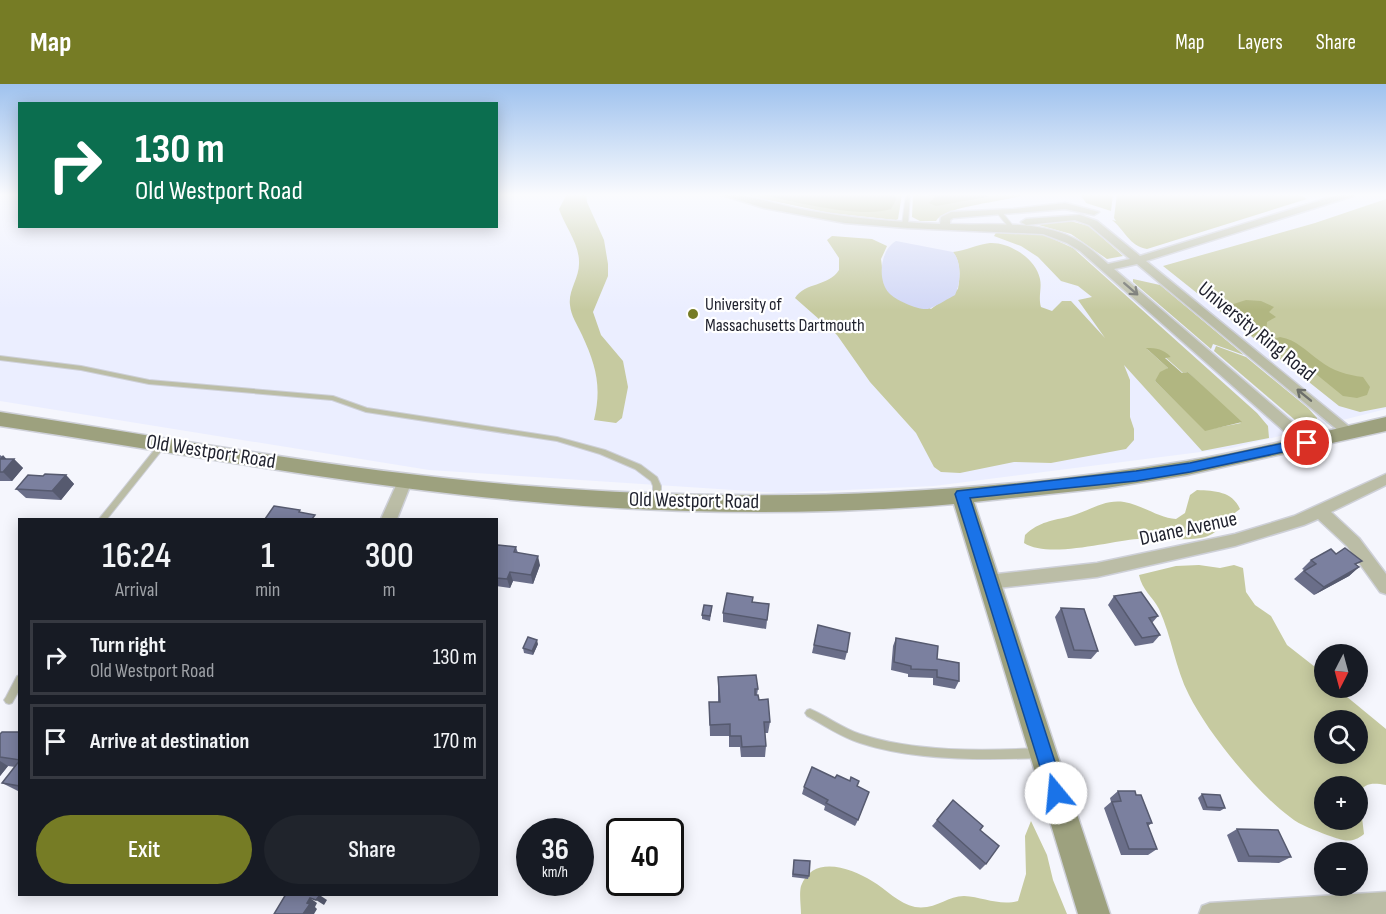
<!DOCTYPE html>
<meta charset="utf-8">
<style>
:root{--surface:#171b24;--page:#20242c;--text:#f1f3f6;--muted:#9ea1a6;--line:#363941;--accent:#767c25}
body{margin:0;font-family:"Sofia Sans Condensed",sans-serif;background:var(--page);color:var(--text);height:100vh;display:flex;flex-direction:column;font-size:22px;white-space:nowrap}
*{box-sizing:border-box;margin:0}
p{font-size:20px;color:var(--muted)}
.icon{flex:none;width:33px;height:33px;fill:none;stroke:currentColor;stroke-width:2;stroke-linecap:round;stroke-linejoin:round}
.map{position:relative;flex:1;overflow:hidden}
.side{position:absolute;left:18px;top:434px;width:480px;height:378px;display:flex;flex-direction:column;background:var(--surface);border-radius:0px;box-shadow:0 3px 15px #0003}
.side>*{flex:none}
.banner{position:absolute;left:18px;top:18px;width:480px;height:126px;border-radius:0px;box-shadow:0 3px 15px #0003;background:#0b6e4f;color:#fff;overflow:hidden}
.needle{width:39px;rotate:186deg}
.tools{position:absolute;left:1314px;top:560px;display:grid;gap:12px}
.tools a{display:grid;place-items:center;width:54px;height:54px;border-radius:50%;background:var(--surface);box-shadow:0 3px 15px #0003;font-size:30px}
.speed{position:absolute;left:516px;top:734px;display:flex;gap:12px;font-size:30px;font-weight:700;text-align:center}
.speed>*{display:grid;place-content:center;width:78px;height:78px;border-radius:50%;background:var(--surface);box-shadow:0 3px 15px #0003;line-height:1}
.speed small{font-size:15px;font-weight:400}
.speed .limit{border:3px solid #111;border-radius:9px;background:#fff;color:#111}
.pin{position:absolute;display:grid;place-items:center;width:51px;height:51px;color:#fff;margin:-26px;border:3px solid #fff;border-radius:50%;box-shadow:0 2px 6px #0007}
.me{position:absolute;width:66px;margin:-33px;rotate:343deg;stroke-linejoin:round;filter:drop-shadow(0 0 4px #0008)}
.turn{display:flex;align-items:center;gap:21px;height:126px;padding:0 18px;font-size:27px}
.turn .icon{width:78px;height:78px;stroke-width:2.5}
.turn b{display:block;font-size:42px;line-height:51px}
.eta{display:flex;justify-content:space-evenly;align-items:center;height:102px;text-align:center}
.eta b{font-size:36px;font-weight:600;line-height:42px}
.action{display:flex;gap:12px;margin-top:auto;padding:12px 18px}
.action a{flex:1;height:69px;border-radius:36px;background:var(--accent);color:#fff;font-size:24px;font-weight:600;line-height:69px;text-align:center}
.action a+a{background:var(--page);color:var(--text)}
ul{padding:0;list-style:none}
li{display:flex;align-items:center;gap:18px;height:75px;margin:0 12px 9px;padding:0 6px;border:3px solid var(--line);border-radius:0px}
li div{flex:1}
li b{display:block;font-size:22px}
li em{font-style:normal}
header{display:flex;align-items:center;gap:36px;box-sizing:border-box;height:84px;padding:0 30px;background:var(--accent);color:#fff}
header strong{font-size:28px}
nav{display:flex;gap:33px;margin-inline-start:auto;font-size:21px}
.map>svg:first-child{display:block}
.built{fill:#ebeeff}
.green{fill:#c6caa0;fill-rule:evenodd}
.forest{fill:#b1b681}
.water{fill:#d1d7f6}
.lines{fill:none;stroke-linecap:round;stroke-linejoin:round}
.lane-casing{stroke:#ced0d8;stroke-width:2}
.street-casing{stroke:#ced0d8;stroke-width:3}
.secondary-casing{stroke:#ced0d8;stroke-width:3}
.lane{fill:#bbbda6;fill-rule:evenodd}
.street{fill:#bbbda6;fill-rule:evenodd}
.secondary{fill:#9da17e;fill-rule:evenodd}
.wall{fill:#6a6e89}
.shaded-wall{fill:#565a6f}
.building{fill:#7b809f;stroke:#565a6f;stroke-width:1.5}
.oneway{stroke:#6d6f6a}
.route{fill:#1a73e8;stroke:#114b97;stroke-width:1.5}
.poi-dot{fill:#767c25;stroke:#fff;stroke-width:2}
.labels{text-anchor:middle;stroke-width:4.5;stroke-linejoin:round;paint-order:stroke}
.far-poi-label{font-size:18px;fill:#1f212d;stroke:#fff;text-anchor:start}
.street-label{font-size:21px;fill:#1f212d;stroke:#fff}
</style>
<header>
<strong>Map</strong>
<nav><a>Map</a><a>Layers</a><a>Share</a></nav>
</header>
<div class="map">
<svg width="1386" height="830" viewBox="0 0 1386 830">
<rect width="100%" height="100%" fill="#f5f6fd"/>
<polygon class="built" points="0,110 19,110 20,142 496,142 497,110 1386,110 1386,325 1232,364 934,402 780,409 429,386 0,317"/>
<g class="green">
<path d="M 567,110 L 586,110 L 587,118 L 604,156 L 608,180 L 608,192 L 593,228 L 601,251 L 623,277 L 628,303 L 622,334 L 616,339 L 594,336 C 602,303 596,281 582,251 C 577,240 571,232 570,221 C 568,207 579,194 579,180 C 580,160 565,143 559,125 Z"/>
<polygon points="740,110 902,110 898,135 896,136 830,129"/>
<path d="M 913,110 L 936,113 L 1026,110 C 1005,118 943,122 936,137 L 920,137 L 912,133 Z"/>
<polygon points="1080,110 1113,110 1111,127 1086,119"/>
<path d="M 1117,110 L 1299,110 L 1307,115 L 1147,165 C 1129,162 1124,145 1112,136 L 1116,137 L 1114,134 Z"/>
<polygon points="1386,115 1386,323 1360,328 1339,322 1163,182 1315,139"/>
<polygon points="1070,137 1089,142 1123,172 1107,175 1071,150 1035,140"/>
<path d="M 997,147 L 1040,149 L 1073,164 L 1257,329 L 1268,342 L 1269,354 L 1202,367 L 1124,281 L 1130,296 L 1130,333 L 1134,345 L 1134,356 L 1126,365 L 1051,379 L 1014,378 L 960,389 L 941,388 L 934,383 L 916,349 L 870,298 L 837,251 L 795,214 C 805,198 828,203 839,186 L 839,174 L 827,156 L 832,152 L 872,155 L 887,162 L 881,175 L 884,200 L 931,225 L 958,205 C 960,193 961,178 953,168 C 965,167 978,160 990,159 C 1010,158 1036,175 1040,195 C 1042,204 1038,213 1041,223 L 1052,227 L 1062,217 L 1071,217 L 1105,254 L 1078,216 L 1092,213 L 1078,202 L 1061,197 L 1038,173 L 1021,162 L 994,152 ZM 1147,265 L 1171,273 L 1165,273 L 1183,289 L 1188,288 L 1241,339 L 1205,346 L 1155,297 L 1168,284 Z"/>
<polygon points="1133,195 1160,201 1244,271 1213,260 1211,265 1133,198"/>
<polygon points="1216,262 1246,273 1308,324 1317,334 1317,340 1310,342 1295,336 1214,267"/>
<path d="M 1197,406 C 1215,407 1232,407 1240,425 C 1228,433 1221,447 1208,452 C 1193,458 1155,454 1138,455 C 1109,457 1049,475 1024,459 L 1025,451 C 1040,437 1052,437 1071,432 C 1089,427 1104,415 1124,418 C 1142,421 1159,434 1176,435 L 1185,429 L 1190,411 Z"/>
<path d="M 1199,481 L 1220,484 L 1234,481 L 1243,484 L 1246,508 L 1255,521 L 1271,532 L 1287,561 L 1324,590 L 1324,603 L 1335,603 L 1386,645 L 1386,701 C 1374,699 1365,698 1359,709 L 1364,750 C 1351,761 1342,756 1327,751 C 1315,746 1301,742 1290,733 C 1256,708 1208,649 1189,611 C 1175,584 1172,553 1159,525 C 1153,513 1142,506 1139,491 L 1176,482 ZM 1324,636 L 1358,636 L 1358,669 L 1324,669 ZM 1324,702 L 1358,702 L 1358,735 L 1324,735 Z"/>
<path d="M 1031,737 L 1047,771 L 1053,796 L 1067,830 L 801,830 C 801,822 799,810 801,802 C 813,770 851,784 872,797 C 886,805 899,820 915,823 C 936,826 947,812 964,812 C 983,813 999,822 1018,817 L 1026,790 L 1025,752 Z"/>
</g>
<g class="forest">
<path d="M 759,110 L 894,110 L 896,116 L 891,125 C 861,135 791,117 759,110 Z"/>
<polygon points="920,110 988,110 987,113 936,122 929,119 935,113"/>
<polygon points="1246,216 1261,217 1274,223 1269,228 1276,233 1267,238 1266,250 1252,252 1224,223"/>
<path d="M 1280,253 C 1297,256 1306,267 1320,277 C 1333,287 1347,291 1363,293 L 1370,303 L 1367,311 L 1357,314 L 1343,312 L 1273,255 Z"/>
<path d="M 1146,264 C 1157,264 1163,265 1171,273 L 1165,274 L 1182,289 L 1188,288 L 1242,338 L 1205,347 L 1155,297 L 1160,288 L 1168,284 Z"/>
</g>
<path class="water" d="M 896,157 L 953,168 C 962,178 961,199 955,211 C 949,214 932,225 927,225 C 918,226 895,216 889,209 C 877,196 880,166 896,157 Z"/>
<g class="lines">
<defs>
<g id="lane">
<polygon points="906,110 910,110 908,141 905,143 902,141"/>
<polygon points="998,128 1002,128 1014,143 1014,145 1010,145 998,130"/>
<polygon points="0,272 81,282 149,296 333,312 367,324 557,353 605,366 641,381 657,393 661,402 661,416 657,419 654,418 653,416 653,402 651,397 635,385 600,370 557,357 366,328 332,316 149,300 81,286 0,276"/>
<polygon points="160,359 162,359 166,361 107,435 99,435"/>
<polygon points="20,591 20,605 12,619 9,620 6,619 4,616 6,613 17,592"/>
<path d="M 810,625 C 827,632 842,644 860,650 C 914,668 983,667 1039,664 L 1042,666 L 1044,669 L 1042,672 L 1039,674 C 982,676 915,677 860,659 C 841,653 824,641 807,632 L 805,629 L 807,626 Z"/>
</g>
<g id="street">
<path d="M 719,110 C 744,108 779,122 805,126 C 850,134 895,138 940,140 L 941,133 L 951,128 L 1013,125 L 1065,119 L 1099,128 L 1094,131 L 1065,125 L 953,134 L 950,136 L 950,140 C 991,142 1037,135 1075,155 C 1087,161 1098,171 1108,180 L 1130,175 L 1089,141 L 1075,136 L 1026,141 L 1021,138 L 1026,135 L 1080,131 L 1097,137 L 1140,172 L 1341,110 L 1355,110 L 1353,112 L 1146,177 L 1357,349 L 1355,352 L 1345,352 L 1137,180 L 1114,185 L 1312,355 L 1314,359 L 1312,363 L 1302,363 L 1080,167 L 1067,159 L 1043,150 L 907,144 L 845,139 L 764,124 Z"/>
<polygon points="1386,390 1386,401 1331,428 1359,454 1386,490 1386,510 1380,508 1347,462 1318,435 1304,441 1235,462 1097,493 988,505 982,503 980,498 982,493 988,491 1097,479 1235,450 1294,432"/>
<polygon points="405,392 412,397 397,435 381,435 398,397"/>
<polygon points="1386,808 1386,830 1199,830 1202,822 1210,819"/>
</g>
<path id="secondary" d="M 0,328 C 176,355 351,388 529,402 C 749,420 969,412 1187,377 C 1254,366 1320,348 1386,333 L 1386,347 L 1187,391 L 1106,404 L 974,418 L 1110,830 L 1078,830 L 954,420 C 791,434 625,429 463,411 C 308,394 154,365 0,342 Z"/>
</defs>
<use href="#lane" class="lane-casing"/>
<use href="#street" class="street-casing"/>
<use href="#secondary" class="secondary-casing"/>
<use href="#lane" class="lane"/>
<use href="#street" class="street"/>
<use href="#secondary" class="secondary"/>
</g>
<g class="wall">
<polygon points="0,371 6,375 14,375 23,384 12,397 0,397"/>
<polygon points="66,391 74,400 61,416 26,414 16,405 43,392"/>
<polygon points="516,463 518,469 540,481 533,500 513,497 510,504 496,502 496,464"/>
<polygon points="1336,470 1359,483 1349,492 1314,511 1294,495 1304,486 1302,485 1311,476"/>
<polygon points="1114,512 1158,532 1152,539 1160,551 1153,559 1135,562 1108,521"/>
<polygon points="753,518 769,520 766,545 723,538 723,529"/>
<polygon points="712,522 710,537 702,535 702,531"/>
<polygon points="1061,524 1098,567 1091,575 1068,574 1055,533"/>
<polygon points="818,541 847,568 845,576 812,569"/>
<polygon points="896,554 937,575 959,597 955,605 933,601 933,594 908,593 908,590 891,586 893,562"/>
<polygon points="538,560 533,571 524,569 523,564"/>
<polygon points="718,593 758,605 757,611 759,616 770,638 768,649 765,649 766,662 765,673 741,673 740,663 729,663 729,652 710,652 709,618 718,618"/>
<polygon points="20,648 20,708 2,699 15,683 8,682 0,692 0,650"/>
<polygon points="835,694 858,736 855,742 824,726 825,722 802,710 804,703"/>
<polygon points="1118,707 1152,739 1148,742 1157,765 1148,771 1121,771 1104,724 1111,718 1110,714"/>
<polygon points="1202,710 1225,724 1220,727 1203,726 1198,714"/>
<polygon points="937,736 980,746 986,780 980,786 932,742"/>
<polygon points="1237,745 1291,773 1279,779 1238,778 1227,751"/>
<polygon points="794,776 809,792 808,795 792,793"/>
</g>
<g class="shaded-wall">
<polygon points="3,371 10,379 14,375 23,384 12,397 3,388 0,375"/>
<polygon points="66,391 74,400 61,416 52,407"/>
<polygon points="538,472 540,481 533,500 531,491"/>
<polygon points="1359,483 1349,492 1314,511 1324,503"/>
<polygon points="510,488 513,497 510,504 507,495"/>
<polygon points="537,556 538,560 533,571 532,567"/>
<polygon points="0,677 8,682 0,692"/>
<polygon points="316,810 322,810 321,812 327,816 324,821 316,816"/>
<polygon points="310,814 317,819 315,823 317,825 314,830 303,830 307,819"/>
</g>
<g class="building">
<polygon points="0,375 14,375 3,388 0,388"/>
<polygon points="45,390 66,391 52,407 16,405 28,391 43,392"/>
<polygon points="274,422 300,426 299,428 315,431 312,435 265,435"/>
<polygon points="498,461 516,463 514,468 538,472 531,491 510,488 507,495 496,494 496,464"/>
<polygon points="1345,464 1362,477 1355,480 1359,483 1324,503 1304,487 1316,480 1311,476 1331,465 1336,470"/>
<polygon points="1141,508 1158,532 1149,534 1160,551 1142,554 1114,512"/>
<polygon points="727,509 753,513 752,518 769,520 767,536 723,529"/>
<polygon points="704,521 712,522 710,532 702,531"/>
<polygon points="1061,524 1084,525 1098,567 1074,566"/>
<polygon points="818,541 850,549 847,568 814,561"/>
<polygon points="528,553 537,556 532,567 523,564"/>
<polygon points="896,554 938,562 937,575 959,579 959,597 937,593 937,586 911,585 911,582 894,578"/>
<polygon points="756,591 758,605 755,605 755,611 758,611 759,616 768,615 770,638 764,638 766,662 742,663 741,652 730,652 730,640 710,641 709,618 720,618 718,593"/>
<polygon points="2,648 20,648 20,676 0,673 0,650"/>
<polygon points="20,676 20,702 2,699"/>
<polygon points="812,683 835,694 837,691 850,697 851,693 859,697 857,702 869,708 858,736 826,719 828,716 804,703"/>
<polygon points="1118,707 1135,707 1136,711 1141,711 1152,739 1147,739 1157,765 1129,765 1112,718 1121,717"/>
<polygon points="1202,710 1220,711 1225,724 1207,723"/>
<polygon points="953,716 983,742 980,746 999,762 986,780 937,736"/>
<polygon points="1237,745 1278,746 1291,773 1249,772"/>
<polygon points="794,776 810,777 809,792 793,790"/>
<polygon points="286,810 318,810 320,811 316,816 310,814 307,819 310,820 303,830 274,830"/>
</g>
<defs><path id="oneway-shaft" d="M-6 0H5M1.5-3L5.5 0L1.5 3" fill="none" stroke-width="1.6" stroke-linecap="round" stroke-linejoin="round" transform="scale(1.5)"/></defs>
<g class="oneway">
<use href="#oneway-shaft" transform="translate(1131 205) rotate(41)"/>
<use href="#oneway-shaft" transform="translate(1304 311) rotate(-141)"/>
</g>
<linearGradient id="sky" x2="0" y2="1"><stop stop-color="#9fc2ee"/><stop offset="0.49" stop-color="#fafbfe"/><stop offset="1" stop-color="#fafbfe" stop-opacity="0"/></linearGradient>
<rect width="1386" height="226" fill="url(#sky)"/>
<polygon class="route" points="1307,354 1311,355 1311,362 1190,388 1136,397 970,414 1065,709 1063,715 1056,718 1050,715 955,410 957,407 1136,387 1190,379"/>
<circle class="poi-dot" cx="693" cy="230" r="6"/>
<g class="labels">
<g class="far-poi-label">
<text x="705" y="226">University of<tspan x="705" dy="21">Massachusetts Dartmouth</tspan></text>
</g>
<g class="street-label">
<text transform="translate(1257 247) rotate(39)" y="7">University Ring Road</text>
<text transform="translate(211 367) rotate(9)" y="7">Old Westport Road</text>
<text transform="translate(694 416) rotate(1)" y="7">Old Westport Road</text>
<text transform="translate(1188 444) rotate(-12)" y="7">Duane Avenue</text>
</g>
</g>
</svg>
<div class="tools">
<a><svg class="needle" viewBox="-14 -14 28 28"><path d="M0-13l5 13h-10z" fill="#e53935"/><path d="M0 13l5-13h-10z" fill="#9ea1a6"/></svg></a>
<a><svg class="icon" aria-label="search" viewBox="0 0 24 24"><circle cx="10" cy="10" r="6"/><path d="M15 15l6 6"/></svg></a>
<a>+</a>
<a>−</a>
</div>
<div class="speed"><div>36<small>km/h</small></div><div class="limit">40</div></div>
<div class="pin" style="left:1307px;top:359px;background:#d93025"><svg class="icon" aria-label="arrive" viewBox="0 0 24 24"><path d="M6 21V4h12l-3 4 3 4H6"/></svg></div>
<svg class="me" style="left:1056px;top:709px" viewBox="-20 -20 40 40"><circle r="19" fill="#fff"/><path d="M0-13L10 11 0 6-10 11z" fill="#1a73e8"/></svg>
<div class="banner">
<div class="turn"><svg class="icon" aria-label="right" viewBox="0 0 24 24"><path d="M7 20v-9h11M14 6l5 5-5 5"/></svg><div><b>130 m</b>Old Westport Road</div></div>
</div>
<section class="side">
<div class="eta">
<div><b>16:24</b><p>Arrival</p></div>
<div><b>1</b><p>min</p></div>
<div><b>300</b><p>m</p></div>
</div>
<ul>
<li><svg class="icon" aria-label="right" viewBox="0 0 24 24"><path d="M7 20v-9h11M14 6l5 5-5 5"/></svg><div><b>Turn right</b><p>Old Westport Road</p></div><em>130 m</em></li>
<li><svg class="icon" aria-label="arrive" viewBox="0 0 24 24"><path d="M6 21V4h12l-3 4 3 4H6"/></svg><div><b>Arrive at destination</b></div><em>170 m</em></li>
</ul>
<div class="action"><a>Exit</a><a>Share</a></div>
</section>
</div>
